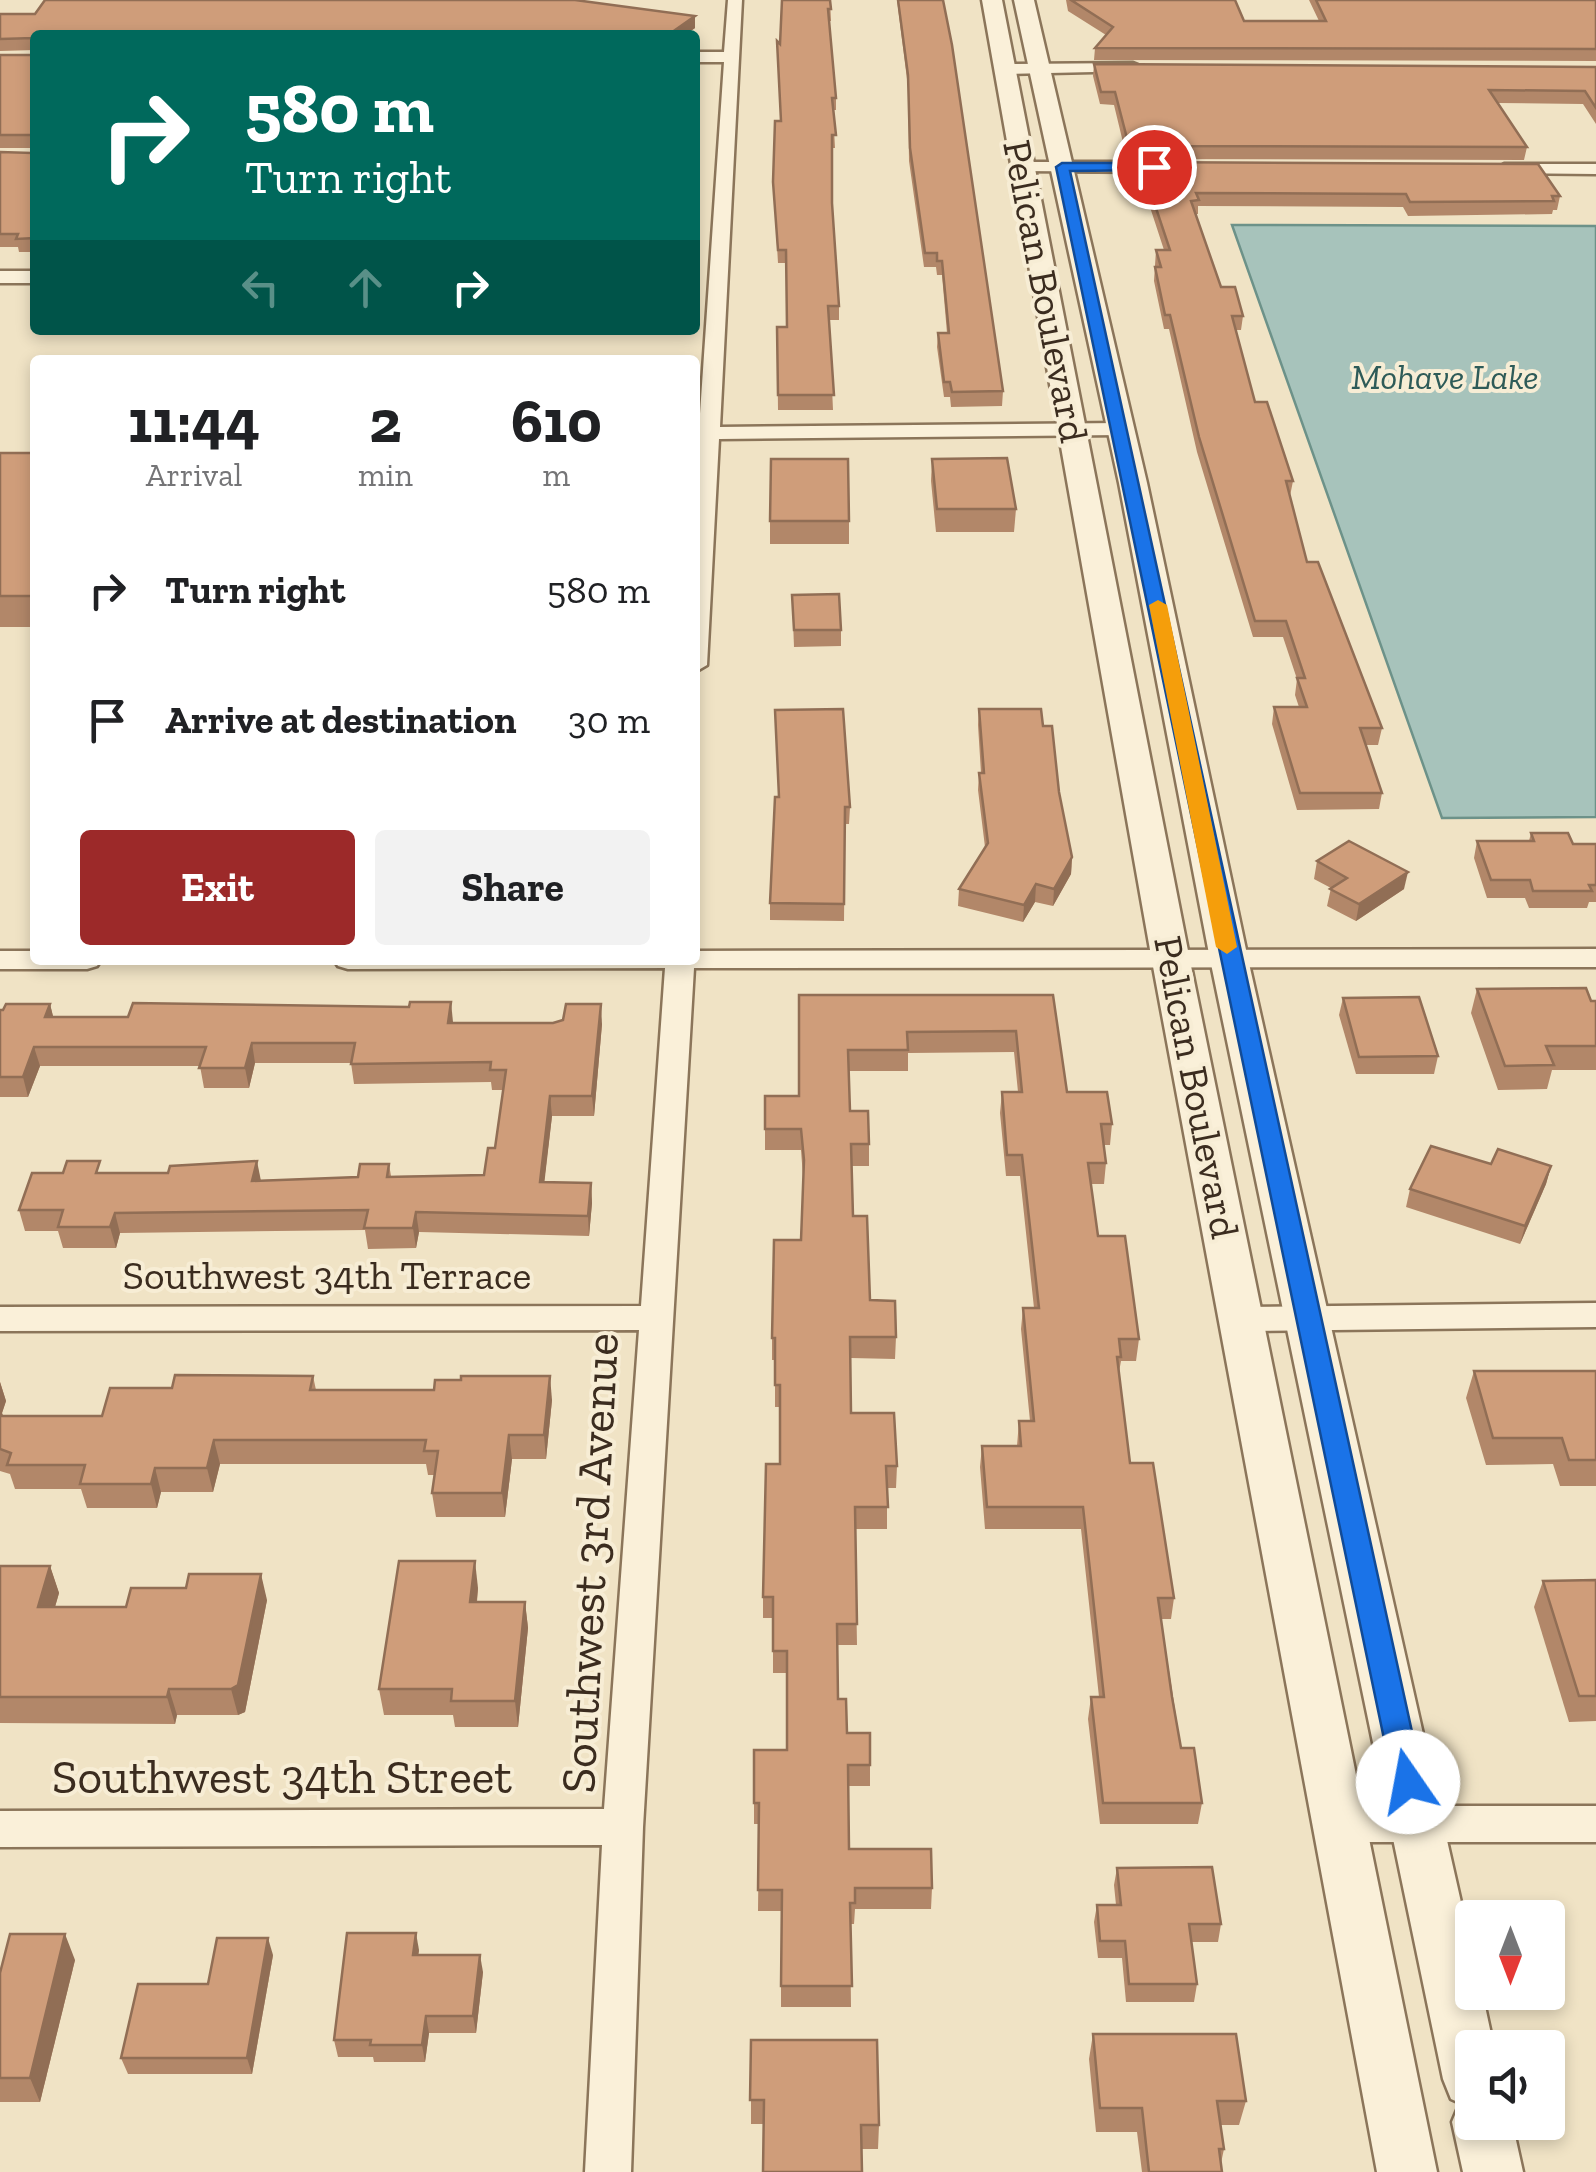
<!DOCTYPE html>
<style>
:root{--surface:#fff;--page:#f2f2f2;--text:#202124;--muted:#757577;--accent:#9c2929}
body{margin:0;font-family:"Zilla Slab",serif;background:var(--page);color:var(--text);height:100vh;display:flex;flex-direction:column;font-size:38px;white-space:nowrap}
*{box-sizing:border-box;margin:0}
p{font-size:32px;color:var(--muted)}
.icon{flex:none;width:55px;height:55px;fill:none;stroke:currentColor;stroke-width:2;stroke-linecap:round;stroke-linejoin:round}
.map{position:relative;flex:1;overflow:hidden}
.details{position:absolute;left:30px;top:355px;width:670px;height:610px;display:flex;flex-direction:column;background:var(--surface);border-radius:10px;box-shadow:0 5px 15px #0003}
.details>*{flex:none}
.banner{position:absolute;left:30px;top:30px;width:670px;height:305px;border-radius:10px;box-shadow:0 5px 15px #0003;background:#00695c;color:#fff;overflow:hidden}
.needle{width:65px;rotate:180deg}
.fabs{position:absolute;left:1455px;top:1900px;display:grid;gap:20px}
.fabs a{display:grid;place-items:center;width:110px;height:110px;border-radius:10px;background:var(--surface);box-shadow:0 5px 15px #0003;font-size:50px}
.pin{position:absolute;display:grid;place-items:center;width:85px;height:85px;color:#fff;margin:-42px;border:5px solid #fff;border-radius:50%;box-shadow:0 2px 10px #0007}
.me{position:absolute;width:110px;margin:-55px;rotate:348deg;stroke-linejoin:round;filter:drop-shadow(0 0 8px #0008)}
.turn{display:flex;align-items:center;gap:35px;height:210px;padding:0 50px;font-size:45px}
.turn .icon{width:130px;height:130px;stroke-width:2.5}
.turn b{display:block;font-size:70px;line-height:85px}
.lanes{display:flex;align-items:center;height:95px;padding:0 50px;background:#0003;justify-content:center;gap:50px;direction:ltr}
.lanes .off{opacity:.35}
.eta{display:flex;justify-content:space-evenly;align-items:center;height:170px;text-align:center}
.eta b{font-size:60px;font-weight:700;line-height:70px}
.action{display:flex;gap:20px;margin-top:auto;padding:20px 50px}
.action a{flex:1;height:115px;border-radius:10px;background:var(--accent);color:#fff;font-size:40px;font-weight:700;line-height:115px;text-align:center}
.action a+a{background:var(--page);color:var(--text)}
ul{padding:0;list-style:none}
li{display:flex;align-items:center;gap:30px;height:130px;padding:0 50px}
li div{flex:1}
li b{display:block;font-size:38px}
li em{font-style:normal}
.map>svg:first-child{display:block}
.water{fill:#a7c3bb;stroke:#6d9289;stroke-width:2.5}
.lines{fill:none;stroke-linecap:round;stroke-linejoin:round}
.minor-casing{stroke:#8b755a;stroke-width:5}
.tertiary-casing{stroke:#8b755a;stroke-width:5}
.minor{fill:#faf0d9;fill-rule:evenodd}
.tertiary{fill:#faf0d9;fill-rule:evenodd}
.wall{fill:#b28769}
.shaded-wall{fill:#916e55}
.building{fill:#cf9d7a;stroke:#916e55;stroke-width:2.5}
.route{fill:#1a73e8;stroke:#114b97;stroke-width:2.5}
.slow{fill:#f59e0b}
.labels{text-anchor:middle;stroke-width:8;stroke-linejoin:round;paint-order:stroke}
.far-water-label{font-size:35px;font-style:italic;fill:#2e5b58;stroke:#f7edd5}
.street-label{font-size:40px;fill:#3b2c1f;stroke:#f7edd5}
.near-street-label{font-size:48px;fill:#3b2c1f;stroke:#f7edd5}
</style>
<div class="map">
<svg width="1596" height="2172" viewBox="0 0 1596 2172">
<rect width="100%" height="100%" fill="#f0e3c5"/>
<polygon class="water" points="1232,225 1596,226 1596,817 1442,818"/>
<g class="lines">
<defs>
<g id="minor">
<polygon points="728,0 742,0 720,427 1120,423 1130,429 1120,435 719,439 707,665 695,672 695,487 724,62 695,62 695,52 724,52"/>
<polygon points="1133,63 1138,65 1138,71 1006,74 998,69 1006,64"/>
<polygon points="1024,162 1173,162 1181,167 1173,172 1018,171 1016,167"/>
<polygon points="1504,164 1596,164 1596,174 1498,173 1496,169"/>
<rect x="0" y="271" width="35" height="12"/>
<polygon points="1596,949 1596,967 694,968 643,1827 631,2172 585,2172 602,1845 0,1847 0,1811 604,1809 639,1330 0,1331 0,1307 641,1306 665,968 348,969 338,966 334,960 695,960 695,951"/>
<polygon points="0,951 35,951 35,960 101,960 97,966 87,969 0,969"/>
<polygon points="1596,1303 1596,1327 1242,1331 1230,1328 1225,1319 1230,1310 1242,1307"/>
<polygon points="1344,1806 1596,1806 1596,1842 1344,1842 1330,1837 1324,1824 1330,1811"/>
</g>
<g id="tertiary">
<polygon points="982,0 1002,0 1190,961 1437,2172 1377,2172 1152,961"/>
<polygon points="1014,0 1034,0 1147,483 1248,959 1472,1951 1472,1992 1482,1992 1494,2048 1472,2048 1472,2122 1512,2122 1523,2172 1463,2172 1452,2122 1460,2103 1451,2099 1443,2079 1210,959 1119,483"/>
</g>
</defs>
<use href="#minor" class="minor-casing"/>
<use href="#tertiary" class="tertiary-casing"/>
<use href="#minor" class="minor"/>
<use href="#tertiary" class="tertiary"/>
</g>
<g class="wall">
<polygon points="830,0 831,21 829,21 836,98 836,110 833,110 835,148 832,148 832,203 839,306 839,320 829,320 833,410 778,410 777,327 787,327 786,263 778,263 774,196 780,121 780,44"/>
<polygon points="897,0 943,0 1003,391 1002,406 951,407 950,397 944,397 937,347 938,333 947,333 942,275 937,275 936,267 924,267 909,161 908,87"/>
<polygon points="1066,0 1235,0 1244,21 1319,21 1309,0 1596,0 1596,61 1094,60 1095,48 1106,35 1068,11"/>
<polygon points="0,14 695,28 685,35 35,35 35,50 0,51"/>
<polygon points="35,53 35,252 19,252 18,247 0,247 0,152 32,153 34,148 0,148 0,55 33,55"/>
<polygon points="1094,64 1596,67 1596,124 1583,104 1498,103 1527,147 1524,160 1127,159 1114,105 1100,104 1093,76"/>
<polygon points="1133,162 1560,196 1557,210 1553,210 1552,214 1408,216 1403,207 1198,206 1198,214 1196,214 1221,287 1243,316 1241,330 1236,330 1255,402 1293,481 1290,496 1307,562 1382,728 1378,745 1366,745 1382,793 1379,809 1297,810 1272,724 1274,707 1299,707 1295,695 1297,679 1283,637 1253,637 1197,452 1169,329 1164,329 1154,281 1156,250 1164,250 1148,201 1138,201 1132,175"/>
<rect x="0" y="453" width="35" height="174"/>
<polygon points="932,459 1016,509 1014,532 936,532 931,481"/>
<rect x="770" y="521" width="79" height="23"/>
<polygon points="792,595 841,630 841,646 794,647"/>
<polygon points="979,709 1043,726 1059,792 1072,857 1071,874 1053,906 1035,902 1023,922 958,906 959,889 985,847 978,790 979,773 981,773 978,725"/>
<polygon points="778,797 850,807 849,824 845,824 844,921 770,920 770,903"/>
<polygon points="1531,833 1573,844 1596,844 1596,902 1589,902 1587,908 1529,908 1525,898 1487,898 1474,858 1477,841 1529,841"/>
<polygon points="1317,861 1404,889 1356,921 1327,906 1331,888 1314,879"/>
<polygon points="1477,989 1596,1001 1596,1070 1552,1070 1547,1089 1498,1090 1471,1013"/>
<polygon points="799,995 1053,995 1067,1092 1112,1124 1110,1145 1104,1145 1106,1163 1104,1184 1091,1184 1098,1236 1139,1339 1136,1361 1121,1361 1119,1372 1130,1463 1174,1598 1171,1619 1161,1619 1181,1748 1202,1803 1198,1824 1100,1824 1088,1719 1091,1697 1099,1697 1081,1529 985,1529 980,1467 982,1446 1017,1446 1019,1421 1030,1421 1021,1329 1023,1308 1034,1308 1020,1176 1006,1176 1000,1113 1002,1092 1018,1092 1014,1052 908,1053 908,1071 849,1071 850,1111 869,1144 869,1166 852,1166 853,1216 870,1300 896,1337 895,1359 851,1358 851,1413 897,1466 896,1488 887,1488 887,1529 855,1529 857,1645 838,1645 838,1699 847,1733 870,1765 870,1786 848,1786 849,1849 932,1888 931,1909 855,1909 854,1924 850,1924 851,2007 781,2007 781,1911 758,1911 759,1824 754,1824 754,1803 787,1750 787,1673 773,1673 773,1618 763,1618 763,1549 780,1464 780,1407 775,1407 775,1360 772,1360 772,1338 801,1240 803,1177 801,1150 765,1150 765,1096 799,1096"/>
<polygon points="1343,998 1438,1056 1434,1074 1356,1074 1339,1015"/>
<polygon points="50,1004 53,1017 602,1024 594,1116 552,1116 544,1182 591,1183 592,1203 589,1236 419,1232 416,1248 368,1249 365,1230 120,1233 116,1248 63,1248 58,1231 25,1231 19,1210 103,1173 261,1180 358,1177 389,1164 391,1176 484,1175 495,1148 503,1090 492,1090 491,1082 354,1084 351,1063 255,1063 249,1088 204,1088 200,1066 40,1066 28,1097 0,1097 0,1010"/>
<polygon points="1491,1164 1551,1166 1546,1184 1520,1244 1406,1207 1410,1189"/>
<polygon points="1474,1371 1596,1371 1596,1486 1560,1486 1553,1464 1486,1465 1466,1398"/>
<polygon points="313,1376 316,1390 552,1400 546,1459 512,1459 505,1517 436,1517 432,1493 435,1475 428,1475 426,1464 220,1464 213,1492 161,1492 157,1508 87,1508 81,1489 15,1489 10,1474 0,1471 0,1382 6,1401 2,1413 3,1416 102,1416 172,1388"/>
<polygon points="0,1566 50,1566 59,1593 55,1607 126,1607 267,1600 245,1712 238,1715 177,1715 175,1724 0,1723"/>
<polygon points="1596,1580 1596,1721 1569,1722 1534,1607 1543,1581"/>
<polygon points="478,1588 477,1602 525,1602 528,1628 518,1727 455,1727 453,1715 384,1715 379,1689"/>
<polygon points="1117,1868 1221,1924 1218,1942 1192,1942 1197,1984 1194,2002 1126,2002 1122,1958 1098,1958 1094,1922 1097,1905 1116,1905 1114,1885"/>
<polygon points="419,1950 418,1955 483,1972 476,2033 429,2033 425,2062 374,2062 373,2057 338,2057 334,2040"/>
<polygon points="273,1955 252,2074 128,2074 121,2058 208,1984"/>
<polygon points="75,1960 40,2102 0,2102 0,1973"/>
<polygon points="1093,2034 1246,2101 1239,2125 1221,2125 1224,2149 1221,2163 1222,2172 1142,2172 1137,2132 1096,2132 1089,2059"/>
<polygon points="751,2040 879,2125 878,2149 862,2149 764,2124 751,2124"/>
</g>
<g class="shaded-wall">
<polygon points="695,16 695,28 685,35 668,35"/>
<polygon points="1072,857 1071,874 1053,906 1054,889"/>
<polygon points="1408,872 1404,889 1356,921 1359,904"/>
<polygon points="1036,884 1035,902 1023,922 1024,905"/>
<polygon points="451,1002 453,1022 450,1043 448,1023"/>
<polygon points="50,1004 55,1024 45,1017"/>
<polygon points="601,1004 602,1024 594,1116 592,1096"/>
<polygon points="252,1043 255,1063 249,1088 245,1068"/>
<polygon points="34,1047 40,1066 28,1097 23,1077"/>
<polygon points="550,1096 552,1116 542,1203 540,1182"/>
<polygon points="257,1161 261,1181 252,1181"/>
<polygon points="1551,1166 1546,1184 1520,1244 1525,1226"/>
<polygon points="591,1183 592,1203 589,1236 588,1216"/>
<polygon points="416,1212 419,1232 416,1248 413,1228"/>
<polygon points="115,1213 120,1233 116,1248 110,1227"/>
<polygon points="550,1376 552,1400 546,1459 544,1435"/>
<polygon points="0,1382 6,1401 2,1413 8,1431 0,1425"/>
<polygon points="509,1435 512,1459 505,1517 502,1493"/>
<polygon points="214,1440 220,1464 213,1492 207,1468"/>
<polygon points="155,1468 161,1492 157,1508 151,1484"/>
<polygon points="475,1561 478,1588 474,1628 470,1602"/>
<polygon points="50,1566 59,1593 47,1634 38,1607"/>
<polygon points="261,1574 267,1600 245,1712 238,1715 231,1689"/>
<polygon points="525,1602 528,1628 518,1727 515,1701"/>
<polygon points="169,1689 177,1715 175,1724 167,1697"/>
<polygon points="416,1933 419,1950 416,1972 413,1955"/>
<polygon points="65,1934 75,1960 40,2102 30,2078"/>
<polygon points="268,1938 273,1955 252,2074 247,2058"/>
<polygon points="480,1955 483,1972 476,2033 473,2016"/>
<polygon points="426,2016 429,2033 425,2062 422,2045"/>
</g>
<g class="building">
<polygon points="45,0 575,0 695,16 668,35 35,35 35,47 33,38 0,39 0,14 35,14"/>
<polygon points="782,0 830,0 831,9 828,9 836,98 832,98 836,135 832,135 832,203 839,306 828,306 834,395 778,395 777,327 787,327 786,250 778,250 773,182 775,121 781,121 777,41 780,44"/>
<polygon points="898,0 943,0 952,45 1003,391 952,392 950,382 944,382 938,333 949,333 942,261 937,261 937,253 925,253 910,148 908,75"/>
<polygon points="1071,0 1235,0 1244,21 1326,21 1316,0 1596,0 1596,49 1095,48 1113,27"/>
<polygon points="35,53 35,138 32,135 0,135 0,55 33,55"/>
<polygon points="1094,64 1596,67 1596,108 1585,91 1489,90 1527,147 1129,146 1115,92 1101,92"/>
<polygon points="35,143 35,238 16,239 18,234 0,234 0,152 32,153"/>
<polygon points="1133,162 1538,164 1560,196 1552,196 1554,201 1410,202 1406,194 1196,193 1199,200 1191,201 1221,287 1235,287 1243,316 1232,316 1255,402 1267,402 1293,481 1286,481 1307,562 1318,562 1382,728 1360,728 1382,793 1300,793 1274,707 1307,707 1297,678 1305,678 1286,621 1255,621 1199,437 1170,315 1165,315 1155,267 1161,267 1156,250 1170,250 1149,187 1139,187"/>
<rect x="0" y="453" width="35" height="143"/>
<polygon points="1007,458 1016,509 937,509 932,459"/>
<polygon points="771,459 848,459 849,521 770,521"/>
<polygon points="839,594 841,630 794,630 792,595"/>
<polygon points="843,709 850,807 845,807 844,904 770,903 775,797 779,797 775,710"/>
<polygon points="979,709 1041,709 1043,726 1052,726 1059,792 1072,857 1054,889 1036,884 1024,905 959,889 988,843 979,773 984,773"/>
<polygon points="1531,833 1568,833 1573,844 1596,844 1596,885 1589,885 1592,891 1533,891 1530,880 1491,880 1477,841 1534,841"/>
<polygon points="1349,841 1408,872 1359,904 1330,889 1347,878 1317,861"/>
<polygon points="1586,988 1591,1001 1596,1001 1596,1046 1546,1046 1554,1065 1505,1066 1477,989"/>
<polygon points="799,995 1053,995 1067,1092 1107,1092 1112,1124 1101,1124 1106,1163 1088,1163 1098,1236 1125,1236 1139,1339 1119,1339 1121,1357 1117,1357 1130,1463 1153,1463 1174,1598 1158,1598 1172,1697 1181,1748 1194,1748 1202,1803 1103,1803 1091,1697 1104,1697 1083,1507 987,1507 982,1446 1021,1446 1019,1421 1034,1421 1023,1308 1039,1308 1022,1155 1007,1155 1002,1092 1022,1092 1016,1031 907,1032 908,1050 848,1050 850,1111 868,1111 869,1144 851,1144 853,1216 867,1216 870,1300 895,1301 896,1337 850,1337 851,1413 894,1413 897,1466 886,1466 888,1507 855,1507 857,1624 837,1624 838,1699 846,1699 847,1733 870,1733 870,1765 848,1765 849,1849 931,1849 932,1888 855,1888 855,1903 850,1903 852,1986 781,1986 782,1890 758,1890 759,1803 754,1803 754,1750 787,1750 787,1651 773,1651 773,1597 763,1597 766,1464 780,1464 780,1385 775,1385 775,1338 772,1338 774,1240 801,1240 804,1160 801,1129 765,1129 765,1096 799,1096"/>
<polygon points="1419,997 1438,1056 1359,1057 1343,998"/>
<polygon points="410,1002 451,1002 448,1023 553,1023 563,1020 566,1004 601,1004 592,1096 550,1096 540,1182 591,1183 588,1216 416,1212 413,1228 364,1228 368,1210 115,1213 110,1227 58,1227 63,1210 19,1210 32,1173 63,1173 67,1161 100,1161 96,1173 168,1173 170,1166 257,1161 252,1181 358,1177 360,1164 389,1164 387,1177 484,1175 488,1148 495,1148 506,1070 490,1070 491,1062 351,1064 355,1043 252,1043 245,1068 199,1068 206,1047 34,1047 23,1077 0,1077 0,1010 3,1010 6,1004 50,1004 45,1017 128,1017 133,1003 409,1007"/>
<polygon points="1431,1146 1491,1164 1498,1149 1551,1166 1525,1226 1410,1189"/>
<polygon points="1474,1371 1596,1371 1596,1460 1569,1460 1562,1438 1493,1438"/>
<polygon points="175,1375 313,1376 310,1390 434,1390 435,1380 461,1380 461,1376 550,1376 544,1435 509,1435 502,1493 432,1493 438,1451 424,1451 426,1440 214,1440 207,1468 155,1468 151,1484 80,1484 85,1465 7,1465 11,1453 0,1449 0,1416 102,1416 110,1388 172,1388"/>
<polygon points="399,1561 475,1561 470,1602 525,1602 515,1701 451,1701 452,1689 379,1689"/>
<polygon points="0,1566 50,1566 38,1607 126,1607 131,1588 186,1588 189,1574 261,1574 238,1685 231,1689 169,1689 167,1697 0,1697"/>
<polygon points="1596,1580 1596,1696 1579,1696 1543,1581"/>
<polygon points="1212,1867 1221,1924 1189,1924 1197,1984 1129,1984 1125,1941 1100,1941 1097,1905 1121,1905 1117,1868"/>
<polygon points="347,1933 416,1933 413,1955 480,1955 473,2016 426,2016 422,2045 370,2045 371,2040 334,2040"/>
<polygon points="10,1934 65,1934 30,2078 0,2078 0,1973"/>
<polygon points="217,1938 268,1938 247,2058 121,2058 138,1984 208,1984"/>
<polygon points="1093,2034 1236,2034 1246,2101 1217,2101 1224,2149 1219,2149 1222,2172 1149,2172 1142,2108 1100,2108"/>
<polygon points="751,2040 877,2040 879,2125 861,2125 862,2172 763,2172 764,2100 750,2100"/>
</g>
<polygon class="route" points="1154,163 1159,165 1159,170 1070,171 1423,1782 1419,1792 1408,1796 1397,1792 1393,1782 1056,167 1062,163"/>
<polygon class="slow" points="1158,600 1167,605 1237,947 1227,954 1216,947 1149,605"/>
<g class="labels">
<g class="far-water-label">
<text x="1445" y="389">Mohave Lake</text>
</g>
<g class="street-label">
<text transform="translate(1046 291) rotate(79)" y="14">Pelican Boulevard</text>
<text transform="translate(1197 1087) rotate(79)" y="14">Pelican Boulevard</text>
<text x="327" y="1289">Southwest 34th Terrace</text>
</g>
<g class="near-street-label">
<text transform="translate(589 1563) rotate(-87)" y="17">Southwest 3rd Avenue</text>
<text x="282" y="1793">Southwest 34th Street</text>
</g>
</g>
</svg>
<div class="fabs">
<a><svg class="needle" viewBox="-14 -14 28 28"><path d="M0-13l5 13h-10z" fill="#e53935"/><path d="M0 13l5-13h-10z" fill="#757577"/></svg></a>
<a><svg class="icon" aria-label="sound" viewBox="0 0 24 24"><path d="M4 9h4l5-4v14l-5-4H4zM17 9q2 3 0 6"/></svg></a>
</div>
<div class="pin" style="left:1154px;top:167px;background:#d93025"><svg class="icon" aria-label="arrive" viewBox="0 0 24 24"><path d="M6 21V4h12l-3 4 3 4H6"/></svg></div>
<svg class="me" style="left:1408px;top:1782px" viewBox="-20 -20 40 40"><circle r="19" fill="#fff"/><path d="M0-13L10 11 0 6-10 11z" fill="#1a73e8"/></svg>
<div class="banner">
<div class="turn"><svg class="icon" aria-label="right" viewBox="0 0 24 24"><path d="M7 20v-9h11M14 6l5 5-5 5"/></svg><div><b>580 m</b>Turn right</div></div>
<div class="lanes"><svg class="icon off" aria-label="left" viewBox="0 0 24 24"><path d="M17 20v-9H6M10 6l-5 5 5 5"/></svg><svg class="icon off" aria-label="ahead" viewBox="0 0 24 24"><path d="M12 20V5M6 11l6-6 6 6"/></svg><svg class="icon" aria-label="right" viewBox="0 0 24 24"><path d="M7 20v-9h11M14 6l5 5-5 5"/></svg></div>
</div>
<section class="details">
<div class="eta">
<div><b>11:44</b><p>Arrival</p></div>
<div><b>2</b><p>min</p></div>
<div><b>610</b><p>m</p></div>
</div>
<ul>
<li><svg class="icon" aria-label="right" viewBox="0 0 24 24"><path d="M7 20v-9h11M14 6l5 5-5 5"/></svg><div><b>Turn right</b></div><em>580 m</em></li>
<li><svg class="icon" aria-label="arrive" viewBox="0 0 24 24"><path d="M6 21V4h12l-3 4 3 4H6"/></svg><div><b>Arrive at destination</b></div><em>30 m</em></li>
</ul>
<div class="action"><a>Exit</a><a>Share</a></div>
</section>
</div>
